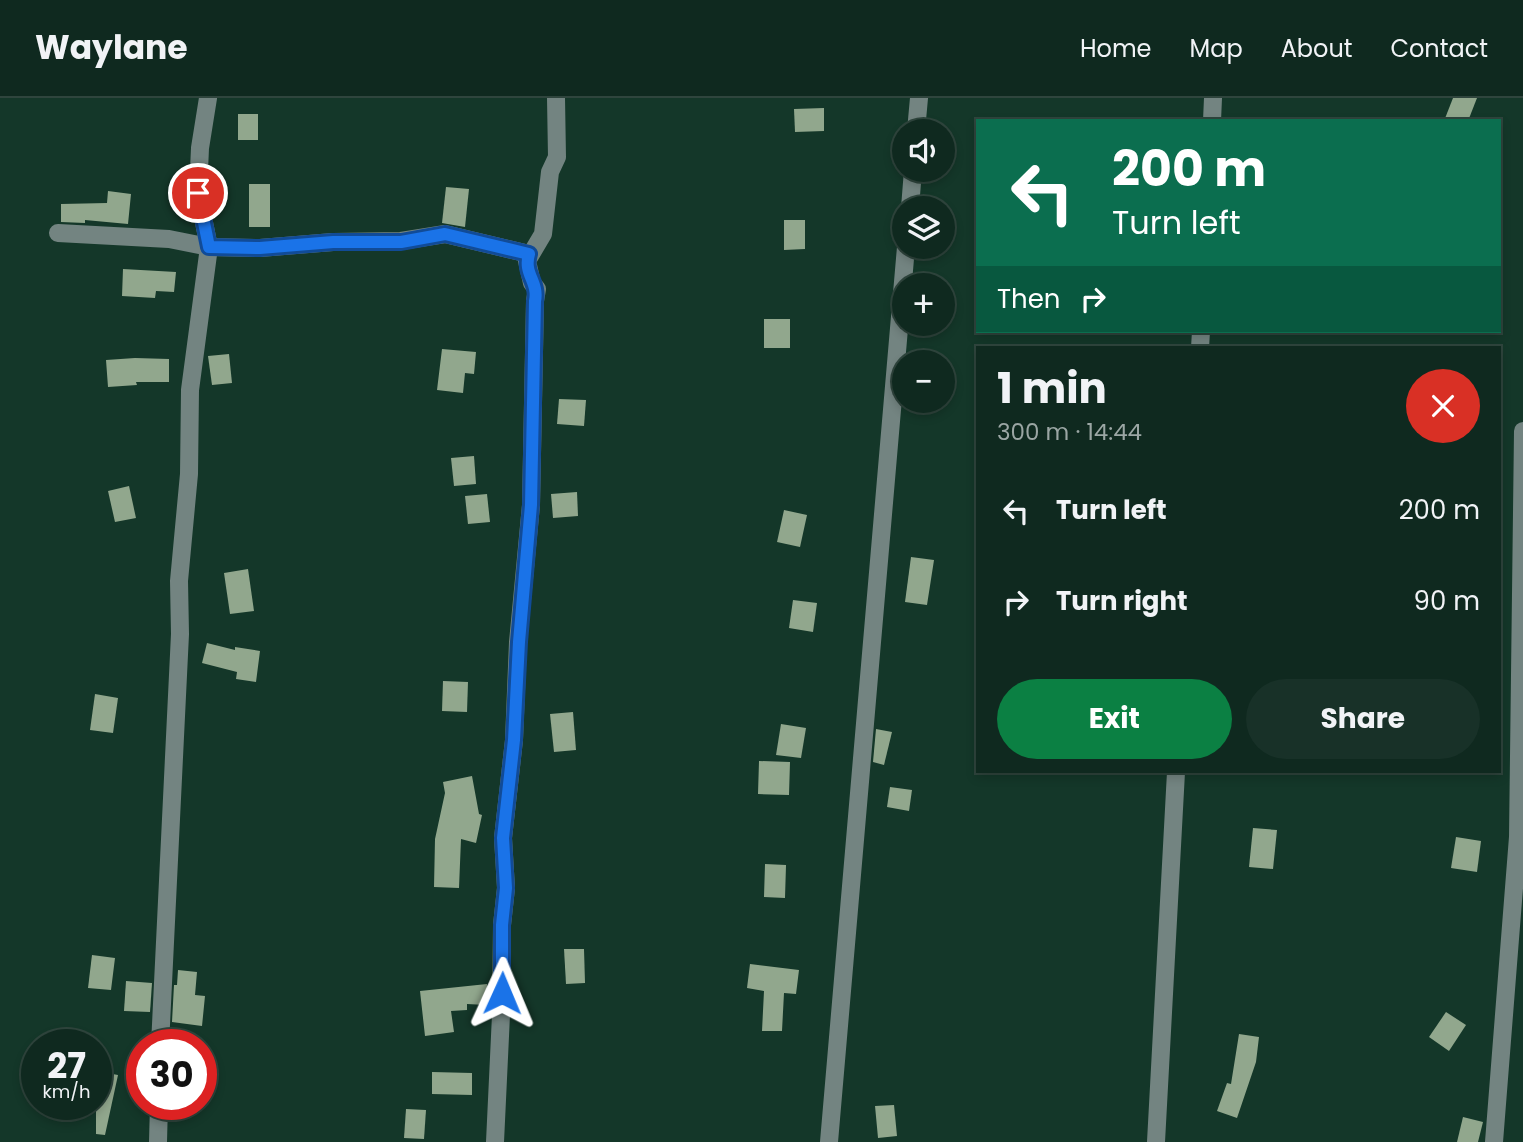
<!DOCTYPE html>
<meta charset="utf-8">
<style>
:root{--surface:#0f291f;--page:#183128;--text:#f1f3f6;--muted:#9ba6a4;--line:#2f453d;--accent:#0b8043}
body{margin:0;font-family:Poppins,sans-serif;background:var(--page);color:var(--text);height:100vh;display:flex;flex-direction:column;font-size:26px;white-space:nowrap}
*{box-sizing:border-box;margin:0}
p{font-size:23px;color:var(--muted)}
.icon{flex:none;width:38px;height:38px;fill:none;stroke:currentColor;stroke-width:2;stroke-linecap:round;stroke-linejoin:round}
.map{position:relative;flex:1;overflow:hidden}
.details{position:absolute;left:976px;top:248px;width:525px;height:427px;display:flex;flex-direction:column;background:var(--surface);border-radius:0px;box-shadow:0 4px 10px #0003,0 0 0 2px var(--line)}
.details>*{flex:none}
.guide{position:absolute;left:976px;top:21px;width:525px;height:214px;border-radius:0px;box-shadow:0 4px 10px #0003,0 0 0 2px var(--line);background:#0b6e4f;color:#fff;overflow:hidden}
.buttons{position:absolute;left:892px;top:21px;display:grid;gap:14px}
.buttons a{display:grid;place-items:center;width:63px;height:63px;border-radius:50%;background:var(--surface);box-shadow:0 4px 10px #0003,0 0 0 2px var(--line);font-size:35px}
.speed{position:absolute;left:21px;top:931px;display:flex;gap:14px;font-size:35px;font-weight:700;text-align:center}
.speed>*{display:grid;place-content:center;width:91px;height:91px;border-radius:50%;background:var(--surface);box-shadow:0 4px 10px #0003,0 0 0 2px var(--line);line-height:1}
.speed small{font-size:18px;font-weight:400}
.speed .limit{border:10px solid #d22;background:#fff;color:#111}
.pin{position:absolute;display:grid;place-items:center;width:60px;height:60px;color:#fff;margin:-30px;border:4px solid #fff;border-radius:50%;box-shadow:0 2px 7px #0007}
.me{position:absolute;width:77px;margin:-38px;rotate:1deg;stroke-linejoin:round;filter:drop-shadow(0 0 5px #0008)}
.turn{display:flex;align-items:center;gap:24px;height:147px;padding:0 21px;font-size:32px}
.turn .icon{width:91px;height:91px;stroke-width:2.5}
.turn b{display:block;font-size:49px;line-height:60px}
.then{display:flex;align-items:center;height:66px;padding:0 21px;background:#0003;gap:14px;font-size:26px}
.round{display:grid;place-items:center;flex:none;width:74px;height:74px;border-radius:37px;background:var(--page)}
.head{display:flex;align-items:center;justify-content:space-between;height:119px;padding:0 21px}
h1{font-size:42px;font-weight:700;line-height:52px}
.button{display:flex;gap:14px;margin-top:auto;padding:14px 21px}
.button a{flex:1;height:80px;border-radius:42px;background:var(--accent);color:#fff;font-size:28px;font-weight:700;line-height:80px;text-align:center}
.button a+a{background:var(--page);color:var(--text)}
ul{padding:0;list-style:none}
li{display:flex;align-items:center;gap:21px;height:91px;padding:0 21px}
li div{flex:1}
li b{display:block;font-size:26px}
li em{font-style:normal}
header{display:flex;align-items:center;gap:42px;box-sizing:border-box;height:98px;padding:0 35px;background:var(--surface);border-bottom:2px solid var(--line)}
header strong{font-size:33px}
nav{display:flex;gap:38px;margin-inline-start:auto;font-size:24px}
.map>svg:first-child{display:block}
.building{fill:#91a78d}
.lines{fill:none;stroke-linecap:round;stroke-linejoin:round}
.minor{stroke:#738481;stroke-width:18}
.route-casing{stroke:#114b97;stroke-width:18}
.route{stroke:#1a73e8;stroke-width:12}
</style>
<header>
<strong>Waylane</strong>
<nav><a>Home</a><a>Map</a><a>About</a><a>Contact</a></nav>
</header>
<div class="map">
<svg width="1523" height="1044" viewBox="0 0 1523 1044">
<rect width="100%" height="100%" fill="#143729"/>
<g class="building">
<polygon points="1453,0 1477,0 1468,23 1444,23"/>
<polygon points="824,10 824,33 795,34 794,11"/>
<rect x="238" y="16" width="20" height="26"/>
<rect x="249" y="86" width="21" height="43"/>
<polygon points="446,89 469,91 465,129 442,125"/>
<polygon points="108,93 131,96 128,126 85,122 85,125 61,124 61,106 107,105"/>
<polygon points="784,122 805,122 805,151 784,152"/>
<polygon points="123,171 176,174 174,194 156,193 155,200 122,198"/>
<rect x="764" y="221" width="26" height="29"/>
<polygon points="442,251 476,254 474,276 465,275 463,295 437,292"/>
<polygon points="229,256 232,285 212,287 208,258"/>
<polygon points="135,260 169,261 169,284 136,284 137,287 108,289 106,262"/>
<polygon points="559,301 586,302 584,328 557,326"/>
<polygon points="474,358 476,386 454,388 451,360"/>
<polygon points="129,388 136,420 115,424 108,393"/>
<polygon points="577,394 578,418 553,420 551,396"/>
<polygon points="487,396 490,424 468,426 465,398"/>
<polygon points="784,412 807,417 800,449 777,444"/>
<polygon points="911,459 934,462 927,507 905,504"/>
<polygon points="248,471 254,513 230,516 224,475"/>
<polygon points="793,502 817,505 813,534 789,530"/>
<polygon points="207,545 235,552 235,549 260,553 256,584 236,581 237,574 202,565"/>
<polygon points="443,583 468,584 467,614 442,613"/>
<polygon points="95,596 118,600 113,635 90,632"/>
<polygon points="573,614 576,652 554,654 550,616"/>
<polygon points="781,626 806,630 801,660 776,657"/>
<polygon points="876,631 892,634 884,667 873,664"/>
<polygon points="759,663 790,664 789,697 758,696"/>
<polygon points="472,678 479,716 482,717 476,745 461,741 459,790 434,789 435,741 445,695 443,684"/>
<polygon points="890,689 912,692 909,713 887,709"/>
<polygon points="1253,730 1277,732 1273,771 1249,769"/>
<polygon points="1456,739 1481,743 1477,774 1451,770"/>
<polygon points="765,766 786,767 785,800 764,799"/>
<polygon points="564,851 584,851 585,885 566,886"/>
<polygon points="92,857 115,860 111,892 88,890"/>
<polygon points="750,866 799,872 796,896 784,895 782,933 762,933 764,893 747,890"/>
<polygon points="178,872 197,874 195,897 205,898 202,928 172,924 174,887 177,887"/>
<polygon points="126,883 152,885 150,914 124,913"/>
<polygon points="487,886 486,907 467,906 467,912 451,913 454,934 425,938 420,893"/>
<polygon points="1446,914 1466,927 1449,953 1429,939"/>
<polygon points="1239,936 1259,939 1256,964 1237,1020 1217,1013 1227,985 1231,986"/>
<polygon points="96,973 118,977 105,1037 96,1036"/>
<polygon points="432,974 472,975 472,997 432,996"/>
<polygon points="894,1007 897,1038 878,1040 875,1008"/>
<polygon points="406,1011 426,1012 424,1041 404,1040"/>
<polygon points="1463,1019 1483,1024 1478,1044 1457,1044"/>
</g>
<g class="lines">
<g class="minor">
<polyline points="1212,23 1213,0"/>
<polyline points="916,33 919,0"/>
<polyline points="910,110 913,72"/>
<polyline points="58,135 169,141 209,149 260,150 333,144 401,143 445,136 529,156"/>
<polyline points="1200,250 1201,233"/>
<polyline points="160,947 180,536 179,483 189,376 190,292 209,149 198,95 200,50 208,0"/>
<polyline points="158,1044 159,1006"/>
<polyline points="495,1044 501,917 502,827 506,790 503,740 514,642 518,544 531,407 535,203 537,191 532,185 527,163 543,136 550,74 557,59 556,0"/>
<polyline points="829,1044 906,149"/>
<polyline points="1156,1044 1176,674"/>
<polyline points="1494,1044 1518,739 1523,333"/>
</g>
</g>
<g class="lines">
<defs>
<path id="route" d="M 198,95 L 209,149 L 260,150 L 333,144 L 401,144 L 445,136 L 529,156 C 523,176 539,184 535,203 L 531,407 L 519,544 L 514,642 L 503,740 L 506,790 L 502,827 L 502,895"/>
</defs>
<use href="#route" class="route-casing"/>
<use href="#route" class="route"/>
</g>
</svg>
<div class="buttons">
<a><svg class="icon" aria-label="sound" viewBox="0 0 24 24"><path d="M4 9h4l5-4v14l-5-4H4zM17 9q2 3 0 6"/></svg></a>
<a><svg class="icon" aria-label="layers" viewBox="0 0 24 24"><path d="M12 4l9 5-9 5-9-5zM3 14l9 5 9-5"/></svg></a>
<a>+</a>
<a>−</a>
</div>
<div class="speed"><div>27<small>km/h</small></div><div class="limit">30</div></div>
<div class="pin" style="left:198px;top:95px;background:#d93025"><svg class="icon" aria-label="arrive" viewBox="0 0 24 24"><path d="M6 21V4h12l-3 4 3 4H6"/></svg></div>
<svg class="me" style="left:502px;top:895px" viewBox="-20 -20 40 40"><path d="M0-17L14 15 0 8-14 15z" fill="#1a73e8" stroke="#fff" stroke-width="4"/></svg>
<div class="guide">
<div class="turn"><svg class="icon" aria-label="left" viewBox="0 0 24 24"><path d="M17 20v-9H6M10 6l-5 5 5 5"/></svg><div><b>200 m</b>Turn left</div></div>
<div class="then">Then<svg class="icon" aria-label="right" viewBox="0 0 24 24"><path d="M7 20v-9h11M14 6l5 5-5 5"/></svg></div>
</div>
<section class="details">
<div class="head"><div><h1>1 min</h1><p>300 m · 14:44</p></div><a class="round" style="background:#d93025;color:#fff"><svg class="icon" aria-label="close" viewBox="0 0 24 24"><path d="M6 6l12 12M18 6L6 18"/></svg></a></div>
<ul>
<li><svg class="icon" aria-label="left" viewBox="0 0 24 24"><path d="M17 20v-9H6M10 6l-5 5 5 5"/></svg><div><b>Turn left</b></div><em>200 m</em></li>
<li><svg class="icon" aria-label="right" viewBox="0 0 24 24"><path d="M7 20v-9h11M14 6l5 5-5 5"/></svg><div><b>Turn right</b></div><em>90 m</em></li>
</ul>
<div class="button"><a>Exit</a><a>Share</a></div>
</section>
</div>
